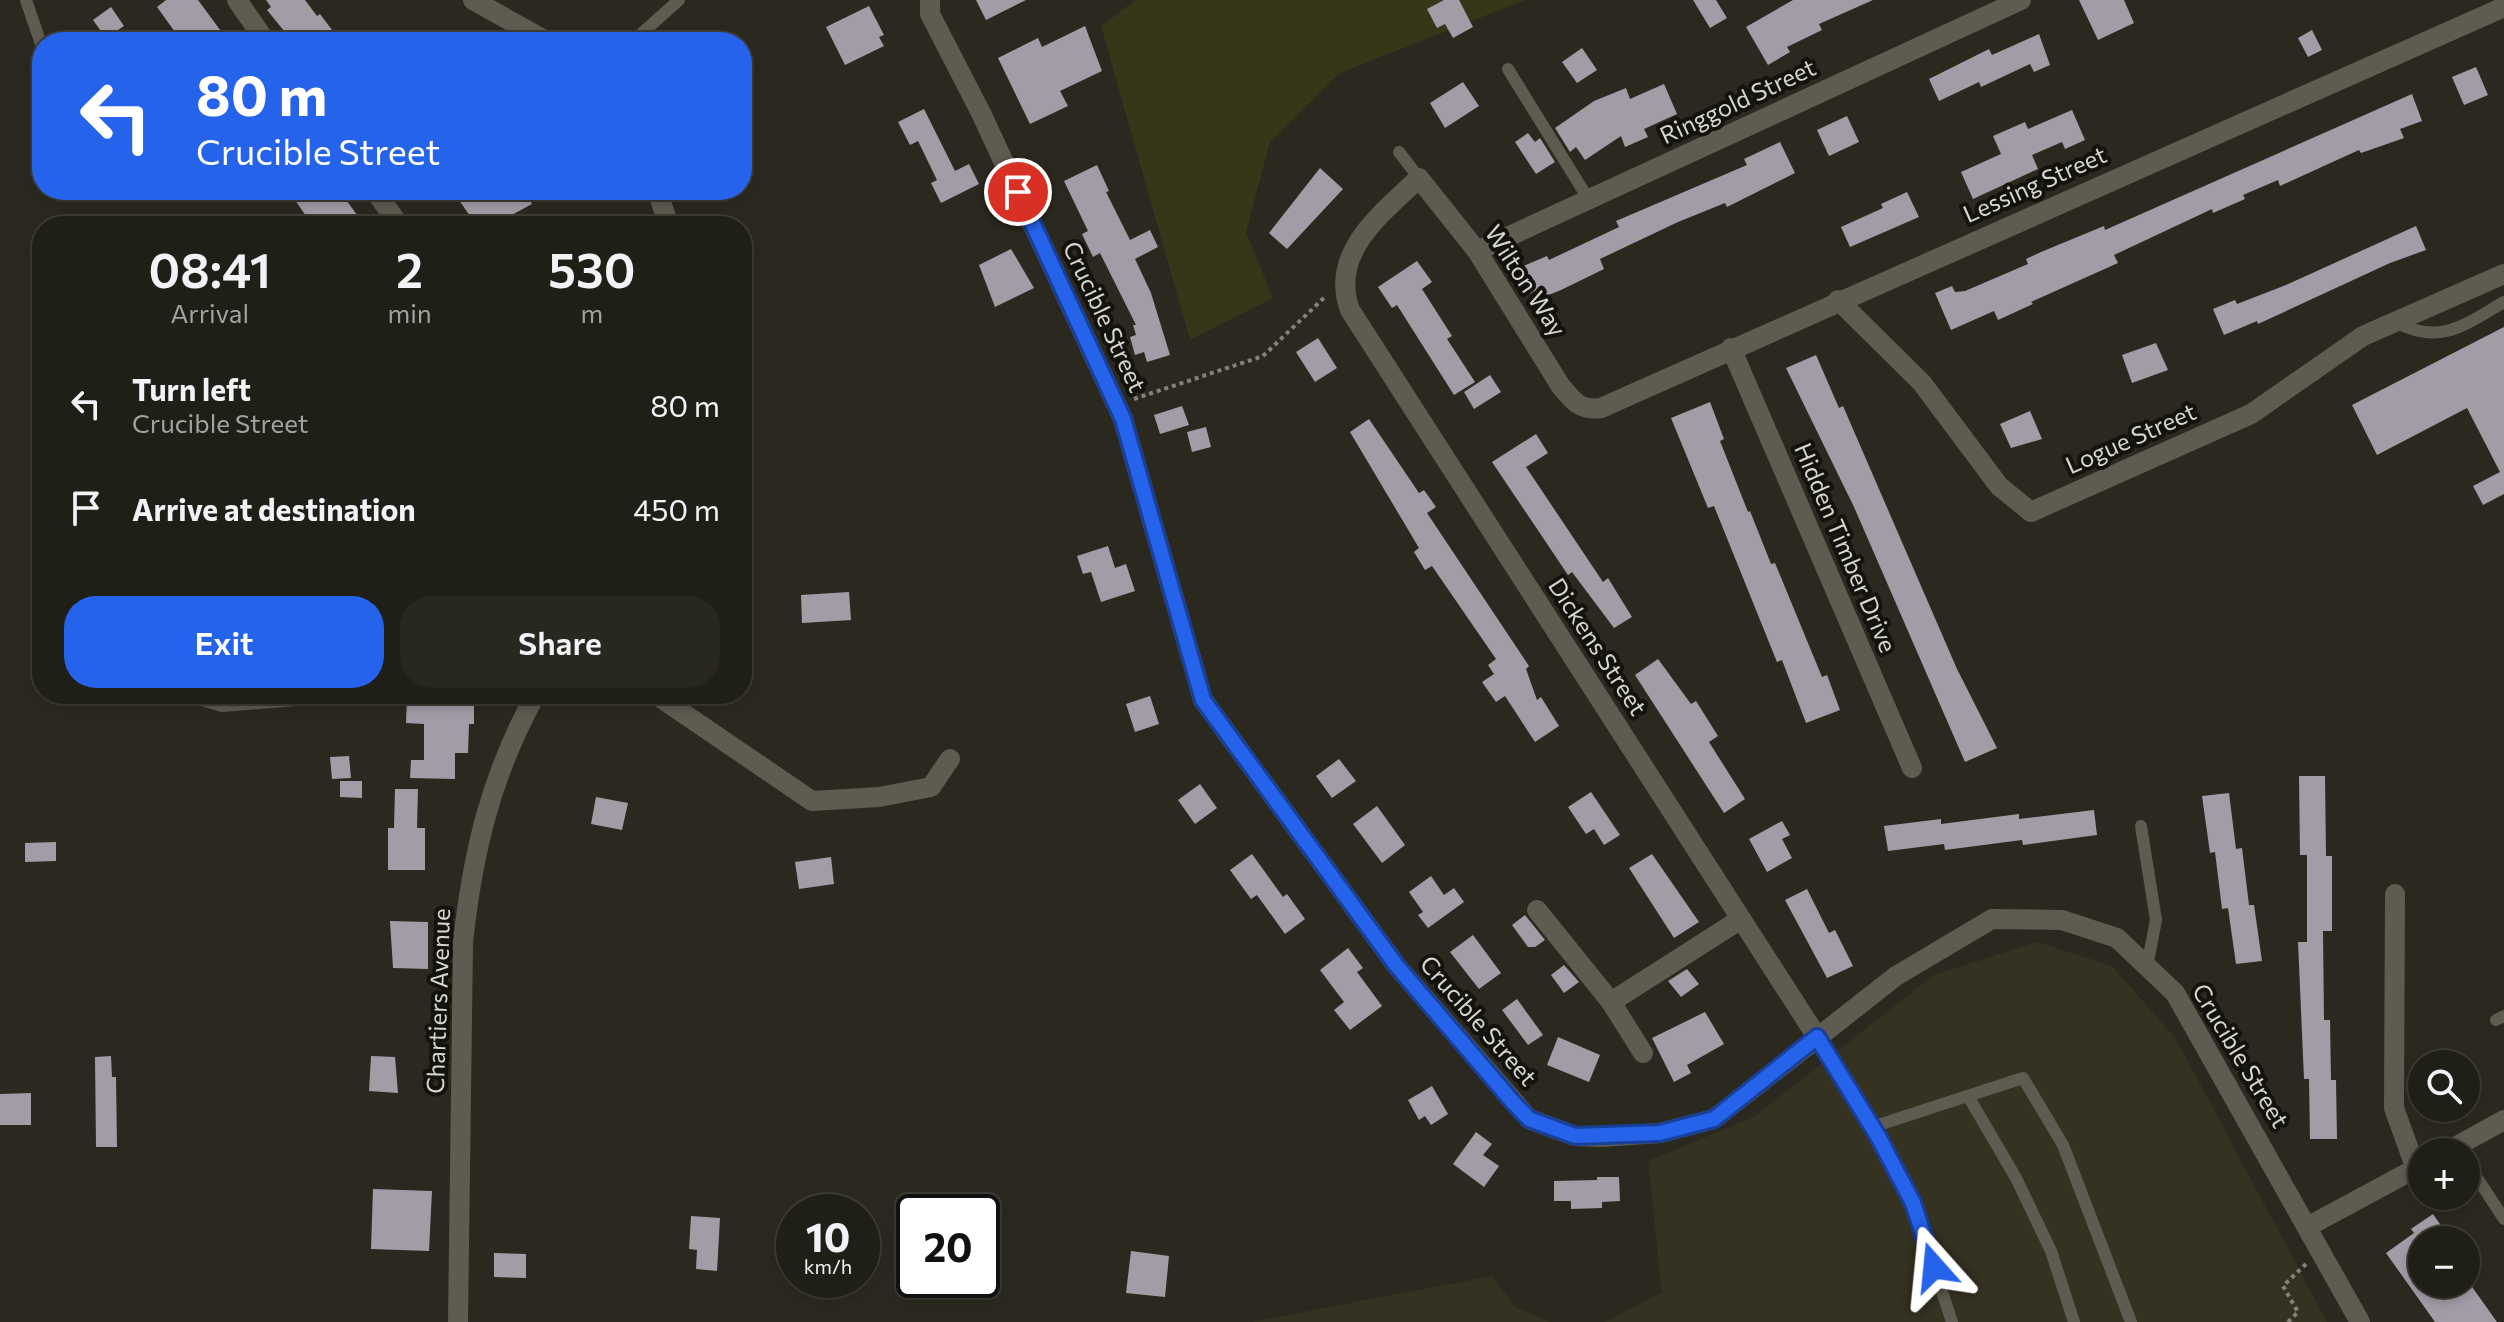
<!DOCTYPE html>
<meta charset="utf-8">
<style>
:root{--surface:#201f17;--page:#282720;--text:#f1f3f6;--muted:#a2a2a1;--line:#3d3d36;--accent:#2563eb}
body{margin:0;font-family:Commissioner,sans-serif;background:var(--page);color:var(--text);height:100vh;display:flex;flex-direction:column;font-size:30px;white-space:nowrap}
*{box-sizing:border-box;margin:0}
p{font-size:26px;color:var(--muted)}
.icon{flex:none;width:44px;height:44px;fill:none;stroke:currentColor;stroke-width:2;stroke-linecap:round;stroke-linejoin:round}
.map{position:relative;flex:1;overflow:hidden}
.details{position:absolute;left:32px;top:216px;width:720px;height:488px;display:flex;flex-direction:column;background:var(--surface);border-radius:32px;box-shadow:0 4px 12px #0003,0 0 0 2px var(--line)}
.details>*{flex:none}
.hud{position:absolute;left:32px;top:32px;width:720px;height:168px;border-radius:32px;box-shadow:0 4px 12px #0003,0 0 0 2px var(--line);background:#2563eb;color:#fff;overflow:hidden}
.fabs{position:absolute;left:2408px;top:1050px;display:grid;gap:16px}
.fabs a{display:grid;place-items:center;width:72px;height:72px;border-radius:50%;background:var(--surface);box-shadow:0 4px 12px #0003,0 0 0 2px var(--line);font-size:40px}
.speed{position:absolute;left:776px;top:1194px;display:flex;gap:16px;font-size:40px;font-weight:700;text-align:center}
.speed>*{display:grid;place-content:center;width:104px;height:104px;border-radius:50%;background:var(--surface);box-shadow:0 4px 12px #0003,0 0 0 2px var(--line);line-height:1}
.speed small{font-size:20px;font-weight:400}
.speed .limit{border:4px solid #111;border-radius:12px;background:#fff;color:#111}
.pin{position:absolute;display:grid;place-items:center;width:68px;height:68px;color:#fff;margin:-34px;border:4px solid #fff;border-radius:50%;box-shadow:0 2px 8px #0007}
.me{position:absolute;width:88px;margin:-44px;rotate:342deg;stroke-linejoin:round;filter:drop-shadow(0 0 6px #0008)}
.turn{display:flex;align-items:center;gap:28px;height:168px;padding:0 32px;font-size:36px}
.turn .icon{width:104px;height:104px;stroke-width:2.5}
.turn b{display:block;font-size:56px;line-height:68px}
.eta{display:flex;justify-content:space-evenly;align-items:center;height:136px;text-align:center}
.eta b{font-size:48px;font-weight:600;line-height:56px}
.cta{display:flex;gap:16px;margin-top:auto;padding:16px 32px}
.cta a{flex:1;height:92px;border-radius:32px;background:var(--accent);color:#fff;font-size:32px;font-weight:600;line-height:92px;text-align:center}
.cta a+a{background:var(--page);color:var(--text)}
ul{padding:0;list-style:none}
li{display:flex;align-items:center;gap:24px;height:104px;padding:0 32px}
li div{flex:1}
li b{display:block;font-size:30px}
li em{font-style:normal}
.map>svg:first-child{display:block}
.built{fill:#363222}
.green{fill:#363719}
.building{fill:#a39ca7}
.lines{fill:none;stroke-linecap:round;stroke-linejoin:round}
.path{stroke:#84837a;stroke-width:4;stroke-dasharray:4 4;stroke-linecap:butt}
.service{stroke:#5e5c50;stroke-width:12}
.minor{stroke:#5e5c50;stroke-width:20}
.tertiary{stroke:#5e5c50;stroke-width:20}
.route-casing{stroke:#184099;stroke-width:20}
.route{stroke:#2563eb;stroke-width:14}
.labels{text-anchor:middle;stroke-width:8;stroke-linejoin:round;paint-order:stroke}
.street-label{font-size:24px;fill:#d6d5ce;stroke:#13120d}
</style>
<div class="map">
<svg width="2504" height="1322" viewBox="0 0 2504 1322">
<rect width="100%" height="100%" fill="#2b291f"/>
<g class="built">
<polygon points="2037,942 2112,966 2176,1039 2327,1322 1605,1322 1662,1292 1648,1161 1754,1117 1934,975"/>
<polygon points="1492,1276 1515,1307 1550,1322 1252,1322"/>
</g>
<polygon class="green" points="1136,0 1525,0 1340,73 1270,142 1246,232 1273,298 1190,340 1101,26"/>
<g class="building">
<polygon points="166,0 198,0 229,42 161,42 175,32 157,7"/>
<polygon points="266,0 305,0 317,16 320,14 341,42 293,42 267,10 271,7"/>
<polygon points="976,0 1026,0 986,20"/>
<polygon points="1444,0 1459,0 1473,27 1453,38 1445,24 1437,28 1427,9"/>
<polygon points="1693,0 1716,0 1727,18 1710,28"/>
<polygon points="1793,0 1873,0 1819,24 1822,30 1787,47 1790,52 1768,65 1746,27"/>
<polygon points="2079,0 2124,0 2134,23 2098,40"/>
<polygon points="869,6 884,35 879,37 884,46 845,65 826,27"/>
<polygon points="111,7 124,26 106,38 93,20"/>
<polygon points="1085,26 1102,71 1060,91 1068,106 1030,124 998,58 1038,38 1042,47"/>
<polygon points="2312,30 2322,50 2308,57 2298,38"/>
<polygon points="2039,34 2050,65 2034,72 2030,64 1981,87 1979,82 1939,101 1929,79 1989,49 1992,55"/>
<polygon points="1582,48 1597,70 1577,83 1562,62"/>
<polygon points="2476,67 2488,95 2464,105 2452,77"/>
<polygon points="1463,82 1479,106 1445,128 1430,103"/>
<polygon points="1664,84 1677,114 1644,129 1648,137 1625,147 1621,136 1585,160 1576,147 1570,152 1555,128 1594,101 1626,88 1630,99"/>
<polygon points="2412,94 2422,121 2400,129 2404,138 2361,153 2359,150 2280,186 2278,180 2243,195 2245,199 2213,213 2212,209 2114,255 2118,263 2031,302 2033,304 1998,320 1994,311 1951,330 1935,293 1952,286 1955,292 1965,291 2028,264 2026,259 2041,252 2104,226 2105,230"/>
<polygon points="924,109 955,171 969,164 979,184 941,203 931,183 937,180 918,141 910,145 898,122"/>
<polygon points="2072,110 2085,140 2065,149 2062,142 2032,155 2038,169 1973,199 1961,172 2001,154 1993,136 2025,122 2028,129"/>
<polygon points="1847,116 1859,142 1829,156 1817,130"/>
<polygon points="1528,133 1535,142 1540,138 1555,162 1536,174 1515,142"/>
<polygon points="1780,142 1795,173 1727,207 1725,203 1678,222 1600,259 1604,269 1561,290 1541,298 1537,290 1529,294 1519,268 1547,256 1549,260 1619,227 1616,221 1747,165 1744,159"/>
<polygon points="1097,165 1109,191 1106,192 1130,240 1150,230 1158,247 1135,259 1151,293 1170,355 1147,362 1144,352 1135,355 1130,337 1136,335 1133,325 1136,325 1100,253 1093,257 1082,234 1088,231 1064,181"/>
<polygon points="1320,168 1343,189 1287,249 1269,233"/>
<polygon points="288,190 339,190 365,226 313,226"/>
<polygon points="452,190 489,190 498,202 524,190 532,204 508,217 511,226 477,226"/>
<polygon points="1907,192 1919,217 1850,247 1841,227 1883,208 1881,204"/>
<polygon points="2416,226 2426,250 2390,263 2258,324 2257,321 2224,335 2213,309 2235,300 2237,304 2286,285"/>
<polygon points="1011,249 1034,288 995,307 979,265"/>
<polygon points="1417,261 1432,282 1422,289 1452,336 1447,339 1475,382 1454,395 1397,305 1392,308 1378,287"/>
<polygon points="2504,327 2504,494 2483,505 2473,486 2500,472 2467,408 2377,455 2352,405"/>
<polygon points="1318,338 1337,368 1315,382 1296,352"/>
<polygon points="2156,343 2168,370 2132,383 2122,355"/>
<polygon points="1816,355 1839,408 1843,406 1957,669 1997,748 1965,762 1854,507 1786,368"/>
<polygon points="1490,375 1501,392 1474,409 1464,392"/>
<polygon points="1710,402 1724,439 1720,441 1748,512 1750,511 1771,564 1775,563 1822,677 1827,675 1840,710 1806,723 1782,660 1777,662 1714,506 1708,508 1671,418"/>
<polygon points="1182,406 1189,425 1160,434 1154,415"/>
<polygon points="2030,411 2042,439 2011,448 2000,424"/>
<polygon points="1369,419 1419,493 1424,490 1436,507 1427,513 1529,666 1526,669 1537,700 1541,697 1559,726 1535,742 1505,696 1496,702 1482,682 1494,674 1488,665 1496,659 1432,566 1425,570 1414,552 1419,548 1350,432"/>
<polygon points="1206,427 1211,447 1192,452 1187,432"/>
<polygon points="1536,434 1548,453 1526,467 1603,582 1608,578 1632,617 1614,628 1572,572 1568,575 1492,462"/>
<polygon points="1108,546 1115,568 1126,564 1135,591 1101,602 1091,572 1083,574 1077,556"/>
<polygon points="849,592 851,620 802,623 801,595"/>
<polygon points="1658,659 1691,704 1696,701 1718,736 1709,742 1745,799 1724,813 1635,675"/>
<polygon points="1150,696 1159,724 1135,732 1126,704"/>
<polygon points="407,699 474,700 474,724 469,724 468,753 455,753 455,779 410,778 411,760 424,760 424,724 406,723"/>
<polygon points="349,756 351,778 332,779 330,757"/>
<polygon points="1339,759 1356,781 1332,798 1316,776"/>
<polygon points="2299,776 2325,776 2326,856 2332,856 2332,931 2323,931 2324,1020 2330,1020 2331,1080 2336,1080 2337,1139 2310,1139 2309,1079 2304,1079 2298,942 2307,942 2307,855 2300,855"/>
<polygon points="340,781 362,781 362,798 340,797"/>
<polygon points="1200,784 1217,808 1195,824 1178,800"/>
<polygon points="395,789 418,789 417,828 425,828 425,870 388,870 388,828 394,828"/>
<polygon points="1591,792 1620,835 1604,845 1594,829 1586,834 1568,807"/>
<polygon points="2229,793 2236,849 2242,848 2249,905 2254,905 2262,961 2236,964 2228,908 2222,909 2215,852 2210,853 2202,796"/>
<polygon points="596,797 628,803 622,830 591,824"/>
<polygon points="1377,806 1405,845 1382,863 1353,824"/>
<polygon points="2094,810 2097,835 2023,845 2022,840 1945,850 1944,844 1888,851 1884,826 1941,819 1941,824 2019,814 2019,819"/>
<polygon points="1782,821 1790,835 1782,839 1792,858 1767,872 1749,839"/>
<polygon points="56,842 56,861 25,862 25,843"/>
<polygon points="1252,854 1283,897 1287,894 1305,919 1285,934 1257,895 1251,899 1230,870"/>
<polygon points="1652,854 1699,922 1674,938 1629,868"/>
<polygon points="831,857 834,884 799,889 795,862"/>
<polygon points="1431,876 1444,895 1454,888 1464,902 1428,928 1418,915 1423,912 1409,892"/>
<polygon points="1807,889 1829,933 1835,930 1853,966 1827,978 1785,900"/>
<polygon points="1525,915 1545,940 1535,947 1528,947 1512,925"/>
<polygon points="390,921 428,922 428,969 393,968"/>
<polygon points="1473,935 1501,973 1479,989 1450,952"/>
<polygon points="1348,948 1363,968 1357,972 1382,1006 1350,1030 1334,1010 1344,1002 1320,970"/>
<polygon points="1564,965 1579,982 1564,993 1551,975"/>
<polygon points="1687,969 1699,984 1681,997 1668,981"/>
<polygon points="1517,999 1543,1035 1528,1045 1502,1010"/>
<polygon points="1705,1012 1724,1044 1687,1065 1691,1073 1674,1082 1652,1038"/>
<polygon points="1558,1037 1600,1055 1589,1082 1547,1065"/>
<polygon points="111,1056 112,1077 116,1077 117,1147 96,1147 95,1057"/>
<polygon points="371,1056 395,1057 398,1093 369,1091"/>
<polygon points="1432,1086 1448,1114 1431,1125 1425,1116 1419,1120 1408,1100"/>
<polygon points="31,1093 31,1125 0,1125 0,1094"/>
<polygon points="1476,1132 1492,1144 1483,1155 1499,1166 1484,1187 1453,1164"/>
<polygon points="1597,1177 1619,1177 1620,1201 1602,1202 1602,1208 1571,1209 1571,1201 1554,1201 1554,1181 1597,1180"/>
<polygon points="373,1189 432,1191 429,1251 371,1249"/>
<polygon points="2433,1214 2451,1240 2422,1240 2422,1284 2470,1284 2497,1322 2435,1322 2386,1253 2414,1233 2411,1229"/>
<polygon points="691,1216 720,1218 717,1271 696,1269 697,1250 689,1249"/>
<polygon points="1131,1251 1169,1256 1165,1297 1126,1293"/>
<polygon points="494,1253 526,1254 526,1278 494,1277"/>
</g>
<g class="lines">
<g class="path">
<polyline points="1134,399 1263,356 1326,296"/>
<polyline points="2288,1322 2298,1312 2283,1286 2307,1263"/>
</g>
<g class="service">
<polyline points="26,0 42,47"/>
<polyline points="632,42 679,0"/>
<polyline points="1508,69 1589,200"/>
<polyline points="1399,152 1419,178"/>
<path d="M 2395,322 C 2441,346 2464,325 2504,302"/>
<polyline points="2141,826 2156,920 2147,967"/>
<polyline points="2496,1020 2504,1016"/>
<polyline points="1817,1037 1879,1138 1913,1203 1952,1322"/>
<polyline points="1968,1096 2016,1178 2051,1251 2074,1322"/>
<polyline points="1872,1127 2023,1078 2063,1145 2131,1322"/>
<polyline points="2466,1161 2504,1219"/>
</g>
<g class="minor">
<polyline points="237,0 266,42"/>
<polyline points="930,0 930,14 981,113 1123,419 1203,700 1396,965 1529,1119 1575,1136 1602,1137 1660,1133 1714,1119 1896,976 1992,919 2062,920 2117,938 2175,993 2360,1322"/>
<polyline points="374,190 400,226"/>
<polyline points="1477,251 2021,0"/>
<polyline points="1838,300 1922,383 1999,486 2031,512 2251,414 2363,336 2504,274"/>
<polyline points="1731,348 1912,768"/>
<polyline points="196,694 222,702 321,694"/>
<polyline points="655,694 812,801 879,797 931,787 950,759"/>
<polyline points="2395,894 2394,1108 2416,1169"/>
<polyline points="1537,910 1611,1002"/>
<path d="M 1817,1037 L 1350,310 C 1329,253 1381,214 1419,178 L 1477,251 L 1560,385 C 1573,401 1580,411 1601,408 L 2504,7"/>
<polyline points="1643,1053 1611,1002 1741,919"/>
<polyline points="2446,1152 2504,1120"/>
<polyline points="2307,1227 2422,1165"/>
</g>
<g class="tertiary">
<polyline points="473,0 548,42"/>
<polyline points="657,190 669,226"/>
<path d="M 458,1322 L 463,942 C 473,851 491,775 536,694"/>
</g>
</g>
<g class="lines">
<defs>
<polyline id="route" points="1018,192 1123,419 1203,700 1396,965 1512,1101 1529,1119 1575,1136 1660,1133 1714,1119 1817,1037 1879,1138 1913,1203 1934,1267"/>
</defs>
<use href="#route" class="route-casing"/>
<use href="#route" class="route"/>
</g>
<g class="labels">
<g class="street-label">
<text transform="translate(1738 102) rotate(-25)" y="8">Ringgold Street</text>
<text transform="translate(2035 185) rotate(-24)" y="8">Lessing Street</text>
<text transform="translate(1525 281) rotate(57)" y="8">Wilton Way</text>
<text transform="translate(1104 317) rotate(65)" y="8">Crucible Street</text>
<text transform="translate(2131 439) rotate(-24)" y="8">Logue Street</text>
<text transform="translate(1845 548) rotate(67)" y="8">Hidden Timber Drive</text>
<text transform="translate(1597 647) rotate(57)" y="8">Dickens Street</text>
<text transform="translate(439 1001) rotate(-88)" y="8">Chartiers Avenue</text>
<text transform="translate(1478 1021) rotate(49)" y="8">Crucible Street</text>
<text transform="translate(2240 1056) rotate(59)" y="8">Crucible Street</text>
</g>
</g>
</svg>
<div class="fabs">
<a><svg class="icon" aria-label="search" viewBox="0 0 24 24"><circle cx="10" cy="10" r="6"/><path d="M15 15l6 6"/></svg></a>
<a>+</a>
<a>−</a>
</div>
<div class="speed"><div>10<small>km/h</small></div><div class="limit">20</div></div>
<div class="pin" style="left:1018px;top:192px;background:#d93025"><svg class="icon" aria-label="arrive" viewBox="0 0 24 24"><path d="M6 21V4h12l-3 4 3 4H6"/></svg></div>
<svg class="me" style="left:1934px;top:1267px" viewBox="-20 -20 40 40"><path d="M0-17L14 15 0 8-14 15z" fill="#2563eb" stroke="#fff" stroke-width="4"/></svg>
<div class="hud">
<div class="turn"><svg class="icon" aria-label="left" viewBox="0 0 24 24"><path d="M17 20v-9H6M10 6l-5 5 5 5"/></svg><div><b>80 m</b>Crucible Street</div></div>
</div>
<section class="details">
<div class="eta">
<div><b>08:41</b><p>Arrival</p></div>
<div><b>2</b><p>min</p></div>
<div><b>530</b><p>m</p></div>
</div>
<ul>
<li><svg class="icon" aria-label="left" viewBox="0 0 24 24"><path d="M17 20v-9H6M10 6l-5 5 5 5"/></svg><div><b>Turn left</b><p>Crucible Street</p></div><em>80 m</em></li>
<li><svg class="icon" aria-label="arrive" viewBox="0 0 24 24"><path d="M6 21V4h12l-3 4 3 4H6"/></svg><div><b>Arrive at destination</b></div><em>450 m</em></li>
</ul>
<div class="cta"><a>Exit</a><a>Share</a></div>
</section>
</div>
